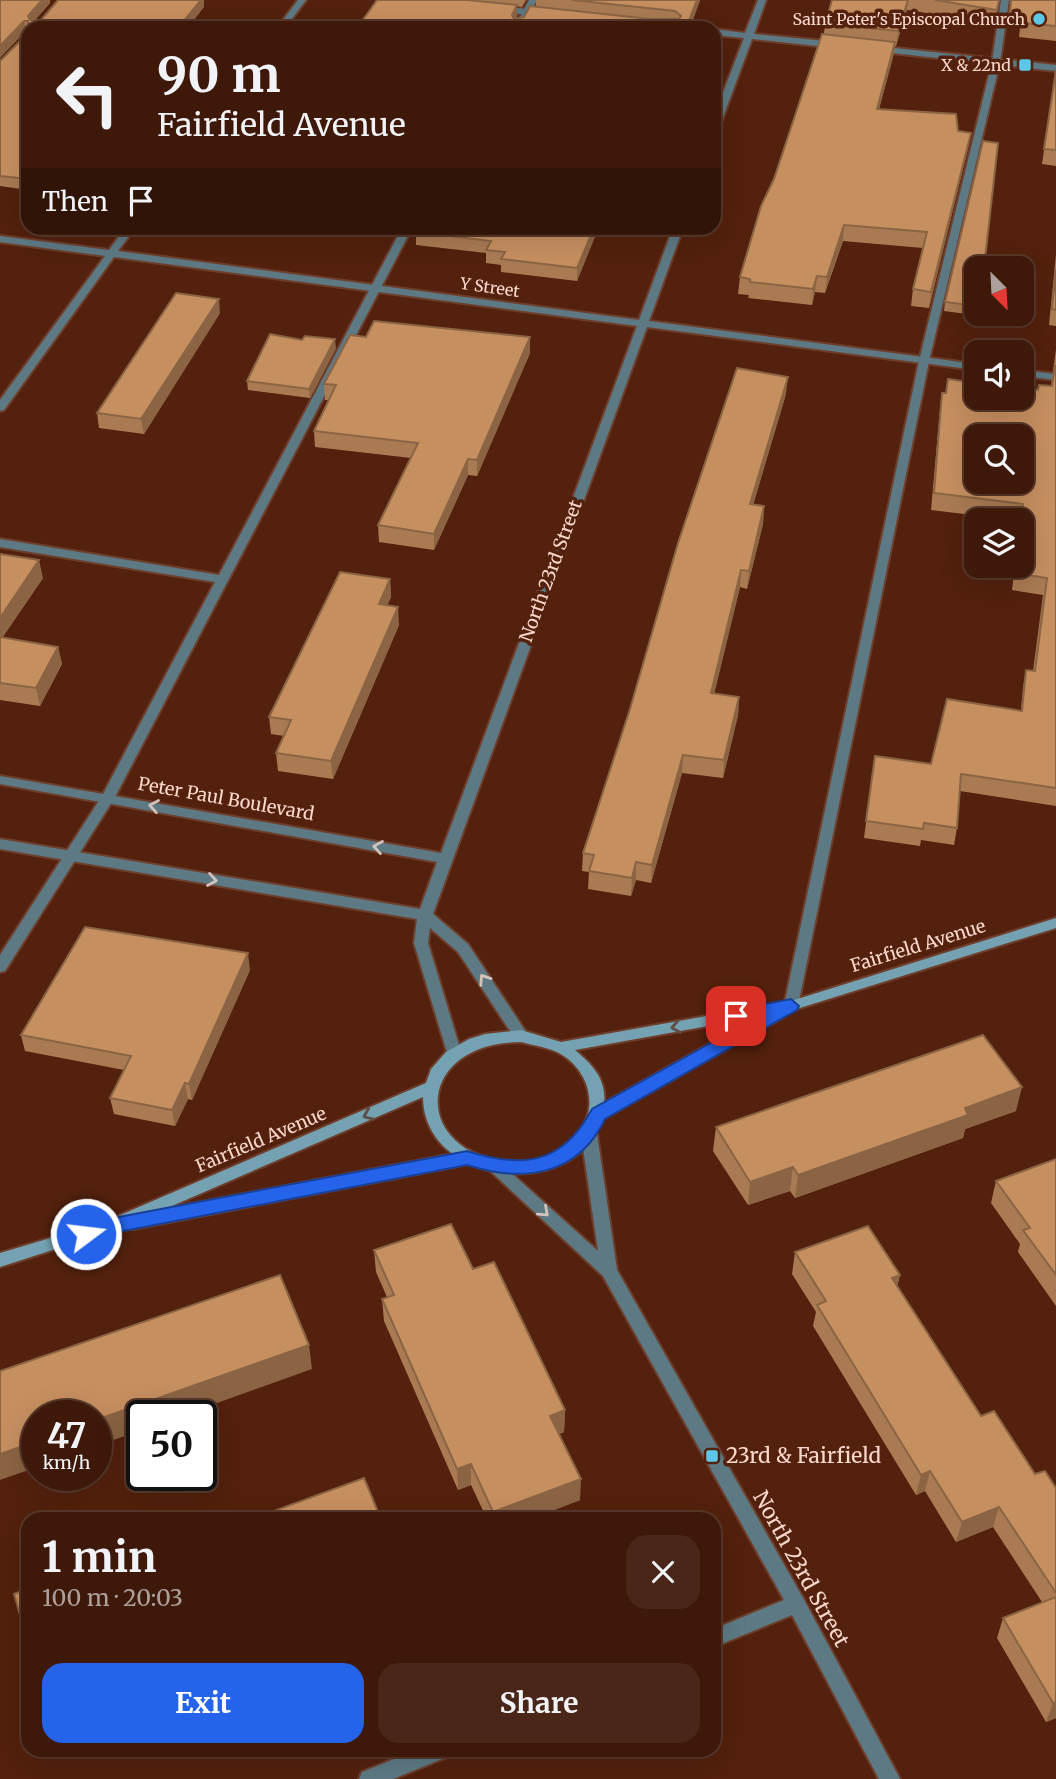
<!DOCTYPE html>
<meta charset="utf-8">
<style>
:root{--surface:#3e190a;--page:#492618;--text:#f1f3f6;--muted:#ada09c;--line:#57382b;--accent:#2563eb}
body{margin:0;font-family:Merriweather,serif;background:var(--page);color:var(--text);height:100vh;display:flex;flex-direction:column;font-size:26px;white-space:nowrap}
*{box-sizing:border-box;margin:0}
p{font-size:23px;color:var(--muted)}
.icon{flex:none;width:38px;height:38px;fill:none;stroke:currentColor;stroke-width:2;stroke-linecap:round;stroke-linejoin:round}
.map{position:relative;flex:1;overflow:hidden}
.details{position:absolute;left:21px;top:1512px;width:700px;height:245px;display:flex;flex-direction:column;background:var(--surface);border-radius:21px;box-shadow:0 7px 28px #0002,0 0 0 2px var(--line)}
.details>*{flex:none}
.top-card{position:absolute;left:21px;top:21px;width:700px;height:214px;border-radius:21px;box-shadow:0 7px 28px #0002,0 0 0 2px var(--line);background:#3e190a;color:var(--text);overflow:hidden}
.needle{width:46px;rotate:156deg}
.tools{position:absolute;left:964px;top:256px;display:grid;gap:14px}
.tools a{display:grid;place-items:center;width:70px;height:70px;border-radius:14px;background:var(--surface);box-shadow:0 7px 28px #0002,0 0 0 2px var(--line);font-size:35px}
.speed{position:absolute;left:21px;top:1400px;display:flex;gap:14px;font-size:35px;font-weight:700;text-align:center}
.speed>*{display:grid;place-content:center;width:91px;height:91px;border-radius:50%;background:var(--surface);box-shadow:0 7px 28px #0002,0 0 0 2px var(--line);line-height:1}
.speed small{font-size:18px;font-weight:400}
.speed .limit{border:4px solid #111;border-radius:10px;background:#fff;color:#111}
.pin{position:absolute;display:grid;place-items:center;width:60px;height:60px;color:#fff;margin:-30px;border-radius:14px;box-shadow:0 4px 10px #0006}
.me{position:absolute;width:77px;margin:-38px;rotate:75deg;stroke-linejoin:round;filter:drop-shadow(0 0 5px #0008)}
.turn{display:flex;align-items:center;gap:24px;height:147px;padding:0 21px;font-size:32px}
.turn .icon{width:91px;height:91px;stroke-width:2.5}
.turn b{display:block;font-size:49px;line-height:60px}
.then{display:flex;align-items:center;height:66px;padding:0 21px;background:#0003;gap:14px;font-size:26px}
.round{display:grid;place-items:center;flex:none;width:74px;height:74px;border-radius:21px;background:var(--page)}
.head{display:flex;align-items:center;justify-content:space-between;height:119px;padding:0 21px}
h1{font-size:42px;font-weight:700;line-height:52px}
.button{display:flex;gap:14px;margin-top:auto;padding:14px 21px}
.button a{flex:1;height:80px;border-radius:21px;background:var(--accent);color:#fff;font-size:28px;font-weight:700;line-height:80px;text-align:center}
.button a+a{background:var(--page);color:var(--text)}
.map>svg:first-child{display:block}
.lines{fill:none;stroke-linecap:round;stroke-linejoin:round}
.service-casing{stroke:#6e3e2c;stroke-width:4}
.minor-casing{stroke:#6e3e2c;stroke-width:4}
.secondary-casing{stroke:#6e3e2c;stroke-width:4}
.service{fill:#5d7a84;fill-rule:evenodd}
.minor{fill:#5d7a84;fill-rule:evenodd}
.secondary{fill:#74a2b2;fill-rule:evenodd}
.wall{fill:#aa7b53}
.shaded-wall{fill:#8b6443}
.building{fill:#c68f60;stroke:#8b6443;stroke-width:2;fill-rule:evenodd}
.oneway{stroke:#d3c1bb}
.oneway2{stroke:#5f4e47}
.route{fill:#2563eb;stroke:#184099;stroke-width:2}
.poi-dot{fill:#5dc7e8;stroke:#53210d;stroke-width:2.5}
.labels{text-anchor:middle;stroke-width:7;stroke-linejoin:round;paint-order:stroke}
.far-poi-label{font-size:16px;fill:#fad9cd;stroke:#53210d;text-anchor:end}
.far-street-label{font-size:16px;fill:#fad9cd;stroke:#53210d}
.street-label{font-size:18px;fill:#fad9cd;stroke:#53210d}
.near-poi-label{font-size:21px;fill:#fad9cd;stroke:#53210d;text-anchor:start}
.near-street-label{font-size:21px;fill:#fad9cd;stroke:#53210d}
</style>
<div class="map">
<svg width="1056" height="1779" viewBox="0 0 1056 1779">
<rect width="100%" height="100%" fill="#53210d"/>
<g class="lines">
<defs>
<g id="service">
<polygon points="529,0 537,0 522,28 514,28"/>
<polygon points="1001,0 1009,0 1000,62 929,361 798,1006 796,1010 786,1010 784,1006 919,361 992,62"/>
<polygon points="402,228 412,228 115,797 5,971 0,972 0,955 102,796 215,582 0,547 0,539 219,575"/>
</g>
<g id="minor">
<polygon points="298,0 306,0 285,28 277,28"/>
<polygon points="758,0 766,0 754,34 835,42 839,45 835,48 752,39 719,128 714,131 714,116 744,38 714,35 714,29 745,33"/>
<polygon points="498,6 544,11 548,14 544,17 495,11 495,7"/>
<polygon points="876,46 1056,65 1056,71 873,51 873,47"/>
<polygon points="125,228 135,228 118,251 639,320 673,228 683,228 649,321 976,364 976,370 647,327 433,914 468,944 526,1032 528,1036 526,1040 516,1040 458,952 430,928 428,943 462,1055 459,1059 449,1059 414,943 417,919 0,849 0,839 420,909 437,862 0,784 0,776 441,853 637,326 114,257 4,410 0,411 0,400 105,256 0,242 0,236 109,250"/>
<polygon points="1022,370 1056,374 1056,380 1022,376"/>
<polygon points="589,1128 594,1130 597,1134 617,1270 803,1598 900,1779 879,1779 792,1615 714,1647 714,1629 784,1600 603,1276 485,1166 487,1162 493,1160 499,1162 598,1251 581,1134 584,1130"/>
<polygon points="416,1750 450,1750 447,1757 393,1779 359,1779 362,1772"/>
</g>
<path id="secondary" d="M 1056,918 L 1056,928 L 787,1012 L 785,1016 L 603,1119 C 598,1127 593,1139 586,1147 C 554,1178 508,1179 468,1164 L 133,1229 L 127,1226 L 0,1267 L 0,1253 L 104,1222 L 426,1083 L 431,1069 L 446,1052 L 469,1039 L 485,1034 L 521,1030 L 561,1042 L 791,1001 ZM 758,1017 L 604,1103 C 607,1080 592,1064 575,1050 ZM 521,1042 C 532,1045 546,1047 557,1052 C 589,1068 601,1108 576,1136 C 572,1141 565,1145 560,1149 C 545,1161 527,1162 509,1161 C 413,1155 411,1043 521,1042 ZM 423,1097 C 423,1120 434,1141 453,1154 L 165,1209 Z"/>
</defs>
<use href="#service" class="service-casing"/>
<use href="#minor" class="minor-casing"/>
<use href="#secondary" class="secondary-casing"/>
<use href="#service" class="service"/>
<use href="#minor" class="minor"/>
<use href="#secondary" class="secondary"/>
</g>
<g class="wall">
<polygon points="0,0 50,3 35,20 41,20 58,0 204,0 204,7 26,31"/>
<polygon points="377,0 526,0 522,7 517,6 516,18 524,17 536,7 536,0 700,0 690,28 357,28"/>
<polygon points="832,0 999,0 995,24 907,10 896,46 895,46 893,57 879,109 958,131 968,148 929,308 911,306 913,289 923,248 843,241 825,293 815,292 812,305 748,298 749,295 738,294 740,277 824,34 825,24"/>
<polygon points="1011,0 1056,0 1056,41 1019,37 1020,28 1008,26"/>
<polygon points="28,33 28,190 0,186 0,61"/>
<polygon points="1056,69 1056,166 1042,164"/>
<polygon points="998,143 983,268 976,267 967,314 944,311 945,302"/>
<polygon points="419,228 603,228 602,230 598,229 577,281 501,272 501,265 486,263 486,253 416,245 416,232"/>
<polygon points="1056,254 1056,326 1049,325"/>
<polygon points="220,313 144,434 99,428 97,413"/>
<polygon points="302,340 336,348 310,398 248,390 247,381"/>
<polygon points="1056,349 1056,806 960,791 957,828 954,845 921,840 920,846 864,838 875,756 931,764 1021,710 1023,687 1026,670 1033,671 1043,595 1012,590 1015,565 1022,565 1022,520 1013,520 931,510 940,409 942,393 1038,390 1051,386"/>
<polygon points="530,353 477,476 468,475 434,550 379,542 378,525 411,458 315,447 314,431 329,400 325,400 324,384"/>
<polygon points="786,394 753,505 764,506 763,524 747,589 740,587 714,694 739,697 738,715 723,778 682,773 651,883 636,880 631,896 588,889 589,872 582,871 583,853"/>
<polygon points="0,554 43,578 2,638 58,647 62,664 40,706 0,700"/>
<polygon points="390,579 391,597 387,605 399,625 333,779 278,771 276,753 284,736 271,734 269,717"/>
<polygon points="250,970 192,1100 188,1099 175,1126 114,1114 110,1098 124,1070 25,1051 21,1035"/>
<polygon points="1016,1111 965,1129 963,1138 795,1198 790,1191 748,1205 713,1151 716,1127"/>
<polygon points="1056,1159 1056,1306 1018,1252 1020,1244 991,1203 996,1181"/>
<polygon points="374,1250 473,1269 565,1410 564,1432 559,1434 580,1500 531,1519 487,1519 471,1485 458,1490 384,1321 382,1299 387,1297 376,1272"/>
<polygon points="795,1252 900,1275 897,1287 981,1416 1035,1474 1056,1488 1056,1718 1046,1722 997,1638 1003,1618 1042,1602 993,1527 956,1542 925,1491 916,1495 813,1326 816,1312 792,1274"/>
</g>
<g class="shaded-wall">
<polygon points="42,0 50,0 50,3 30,26 28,16"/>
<polygon points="201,0 204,0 204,7 188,28 178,28"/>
<polygon points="697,0 700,0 690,28 686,28"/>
<polygon points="908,0 907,10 896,46 898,31"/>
<polygon points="517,5 517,17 512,27 512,15"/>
<polygon points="24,21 26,31 0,58 0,46"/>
<polygon points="895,42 893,57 875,124 877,109"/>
<polygon points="971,133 968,148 929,308 931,292"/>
<polygon points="844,225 843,241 825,293 827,277"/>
<polygon points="594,228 598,228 598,229 577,281 577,268"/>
<polygon points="817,276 815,292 812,305 813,289"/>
<polygon points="219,299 220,313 144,434 141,419"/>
<polygon points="530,337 530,353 477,476 477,460"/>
<polygon points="335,339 336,348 310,398 309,389"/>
<polygon points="788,377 786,394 748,522 750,504"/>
<polygon points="468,459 468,475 434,550 434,534"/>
<polygon points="764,506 763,524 747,589 749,571"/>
<polygon points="39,560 43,578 0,641 0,618"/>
<polygon points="741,570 740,587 710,711 711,693"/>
<polygon points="390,579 391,597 380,622 379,604"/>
<polygon points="398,607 399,625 333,779 331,761"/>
<polygon points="58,647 62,664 40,706 36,688"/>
<polygon points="739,697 738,715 723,778 724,760"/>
<polygon points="683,755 682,773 651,883 652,865"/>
<polygon points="636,862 636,880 631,896 632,878"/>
<polygon points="248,953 250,970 192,1100 189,1084"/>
<polygon points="185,1083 188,1099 175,1126 172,1110"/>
<polygon points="1022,1087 1016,1111 965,1129 963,1138 795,1198 798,1175 965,1108"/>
<polygon points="793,1167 790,1191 748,1205 750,1182"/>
<polygon points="900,1275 895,1296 892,1278"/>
<polygon points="309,1345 312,1369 181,1416 142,1416 142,1430 96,1446 96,1420"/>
<polygon points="565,1410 564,1432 550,1438 550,1416"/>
<polygon points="37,1441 37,1467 0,1480 0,1454"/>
<polygon points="471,1464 471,1485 458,1490 457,1469"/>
<polygon points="930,1471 925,1491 916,1495 921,1475"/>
<polygon points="581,1479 580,1500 531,1519 493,1519 493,1512"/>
<polygon points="999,1507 993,1527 956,1542 962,1522"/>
<polygon points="1056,1702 1056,1718 1046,1722 1053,1703"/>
</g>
<g class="building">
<polygon points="0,0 42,0 28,16 30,20 41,20 58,0 201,0 178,28 28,28 28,21 24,21 0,46"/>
<polygon points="377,0 467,0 517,5 512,15 514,19 524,17 530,6 650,19 679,19 681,16 675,11 572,0 697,0 686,28 357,28"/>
<polygon points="832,0 908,0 898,31 825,24"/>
<polygon points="935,0 999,0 997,10"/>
<polygon points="1011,0 1056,0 1056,26 1021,23 1022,14 1010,12"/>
<polygon points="28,33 28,179 0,176 0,61"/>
<polygon points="822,34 895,42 877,109 956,114 958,131 971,133 931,292 913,289 927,232 844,225 827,277 817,276 813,289 750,282 750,279 740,277 761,206 774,179"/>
<polygon points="1056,70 1056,150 1044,149"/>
<polygon points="983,141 998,143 985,259 977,259 968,305 945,302"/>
<polygon points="419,228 594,228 577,268 501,259 505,252 486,250 491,241 416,232"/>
<polygon points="1056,269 1056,310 1052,309"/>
<polygon points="176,293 219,299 141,419 97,413"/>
<polygon points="374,321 530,337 477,460 468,459 434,534 378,525 418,443 314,431 336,385 324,384 350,335 366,337"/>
<polygon points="270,334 302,340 305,336 335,339 309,389 247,381"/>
<path d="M 1055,366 L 1056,366 L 1056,788 L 961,774 L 957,828 L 924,823 L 923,829 L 866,821 L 875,756 L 931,764 L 947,699 L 1022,711 L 1026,670 L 1035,671 L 1047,578 L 1015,573 L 1016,565 L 1022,565 L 1021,520 L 1023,504 L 934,493 L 942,393 L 946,393 L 948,379 L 976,383 L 976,397 L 1022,397 L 1022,388 L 1038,390 L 1039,385 L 1052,386 ZM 976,436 L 1022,436 L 1022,481 L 976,481 Z"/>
<polygon points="737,368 788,377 750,504 764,506 749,571 741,570 711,693 739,697 724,760 683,755 652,865 636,862 632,878 589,871 594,855 583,853 630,709 678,543"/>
<polygon points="0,554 39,560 0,618"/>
<polygon points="340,572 390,579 379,604 398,607 331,761 276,753 291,720 269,717"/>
<polygon points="0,637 58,647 36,688 0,683"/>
<polygon points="85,927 248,953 189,1084 185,1083 172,1110 110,1098 131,1056 21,1035"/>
<polygon points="983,1035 1022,1087 965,1108 968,1115 798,1175 793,1167 750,1182 716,1127"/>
<polygon points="1056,1159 1056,1275 1023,1230 1030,1228 996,1181"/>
<polygon points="451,1224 473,1269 494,1262 565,1410 550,1416 581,1479 493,1512 471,1464 457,1469 382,1299 394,1295 374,1250"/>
<polygon points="868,1226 900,1275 892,1278 981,1416 994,1411 1035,1474 1045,1471 1056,1488 1056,1593 999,1507 962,1522 930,1471 921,1475 817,1305 826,1301 795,1252"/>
<polygon points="280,1275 309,1345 96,1420 96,1416 37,1416 37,1441 0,1454 0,1371"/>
<polygon points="364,1478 381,1519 252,1519"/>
<polygon points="28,1589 28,1643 14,1594"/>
<polygon points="1056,1597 1056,1702 1053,1703 1003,1618"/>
</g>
<defs><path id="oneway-chevron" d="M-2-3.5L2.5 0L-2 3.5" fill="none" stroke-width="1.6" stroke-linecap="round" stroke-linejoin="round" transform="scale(1.75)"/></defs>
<g class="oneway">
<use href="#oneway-chevron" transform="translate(154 806) rotate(-170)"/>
<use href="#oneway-chevron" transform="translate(378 847) rotate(-170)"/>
<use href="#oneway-chevron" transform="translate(212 880) rotate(10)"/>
<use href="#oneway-chevron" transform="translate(484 979) rotate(-123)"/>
<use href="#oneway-chevron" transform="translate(544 1212) rotate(42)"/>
</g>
<g class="oneway2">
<use href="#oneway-chevron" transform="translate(676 1027) rotate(170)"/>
<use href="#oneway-chevron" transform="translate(368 1115) rotate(156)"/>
</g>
<path class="route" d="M 791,999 L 799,1006 L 797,1010 L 605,1119 C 578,1176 523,1183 467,1165 L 108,1234 L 86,1241 L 77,1234 L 80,1228 L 108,1219 L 467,1151 C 523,1169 563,1164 592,1109 L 754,1019 L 730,1020 L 728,1016 L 730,1011 Z"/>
<g class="poi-dot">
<circle cx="1039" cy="19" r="7"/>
<rect x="1018" y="58" width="14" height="14" rx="3.5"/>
<rect x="705" y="1449" width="14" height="14" rx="3.5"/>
</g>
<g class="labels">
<g class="far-poi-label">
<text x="1025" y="25">Saint Peter's Episcopal Church</text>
<text x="1011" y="71">X &amp; 22nd</text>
</g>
<g class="far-street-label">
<text transform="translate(490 287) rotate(8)" y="6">Y Street</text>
</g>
<g class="street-label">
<text transform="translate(551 571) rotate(-70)" y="6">North 23rd Street</text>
<text transform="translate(226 799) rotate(10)" y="6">Peter Paul Boulevard</text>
<text transform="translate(918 946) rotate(-17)" y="6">Fairfield Avenue</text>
<text transform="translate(261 1140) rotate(-23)" y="6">Fairfield Avenue</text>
</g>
<g class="near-poi-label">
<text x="726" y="1463">23rd &amp; Fairfield</text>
</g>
<g class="near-street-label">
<text transform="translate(801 1569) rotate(61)" y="7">North 23rd Street</text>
</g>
</g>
</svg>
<div class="tools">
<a><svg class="needle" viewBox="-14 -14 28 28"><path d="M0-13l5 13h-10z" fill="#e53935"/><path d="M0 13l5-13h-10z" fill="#ada09c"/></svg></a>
<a><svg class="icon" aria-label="sound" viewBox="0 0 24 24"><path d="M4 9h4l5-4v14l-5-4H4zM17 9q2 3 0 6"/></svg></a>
<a><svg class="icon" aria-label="search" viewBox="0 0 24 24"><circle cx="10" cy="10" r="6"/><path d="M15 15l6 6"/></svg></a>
<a><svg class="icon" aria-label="layers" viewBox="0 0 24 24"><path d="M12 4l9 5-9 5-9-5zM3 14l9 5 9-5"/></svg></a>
</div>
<div class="speed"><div>47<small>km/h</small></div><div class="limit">50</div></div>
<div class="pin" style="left:736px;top:1016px;background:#d93025"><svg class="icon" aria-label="arrive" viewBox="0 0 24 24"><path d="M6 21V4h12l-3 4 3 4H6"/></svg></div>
<svg class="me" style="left:86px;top:1234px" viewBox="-20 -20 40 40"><circle r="17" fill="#2563eb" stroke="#fff" stroke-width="3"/><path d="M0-11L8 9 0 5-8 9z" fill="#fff"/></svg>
<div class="top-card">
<div class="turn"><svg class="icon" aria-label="left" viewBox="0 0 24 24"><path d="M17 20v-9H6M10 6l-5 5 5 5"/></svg><div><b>90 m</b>Fairfield Avenue</div></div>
<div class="then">Then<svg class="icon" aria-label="arrive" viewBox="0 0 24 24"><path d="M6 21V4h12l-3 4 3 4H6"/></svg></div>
</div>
<section class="details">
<div class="head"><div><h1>1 min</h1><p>100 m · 20:03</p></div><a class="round"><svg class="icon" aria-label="close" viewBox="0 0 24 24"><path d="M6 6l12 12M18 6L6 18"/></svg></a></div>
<div class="button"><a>Exit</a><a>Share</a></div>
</section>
</div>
